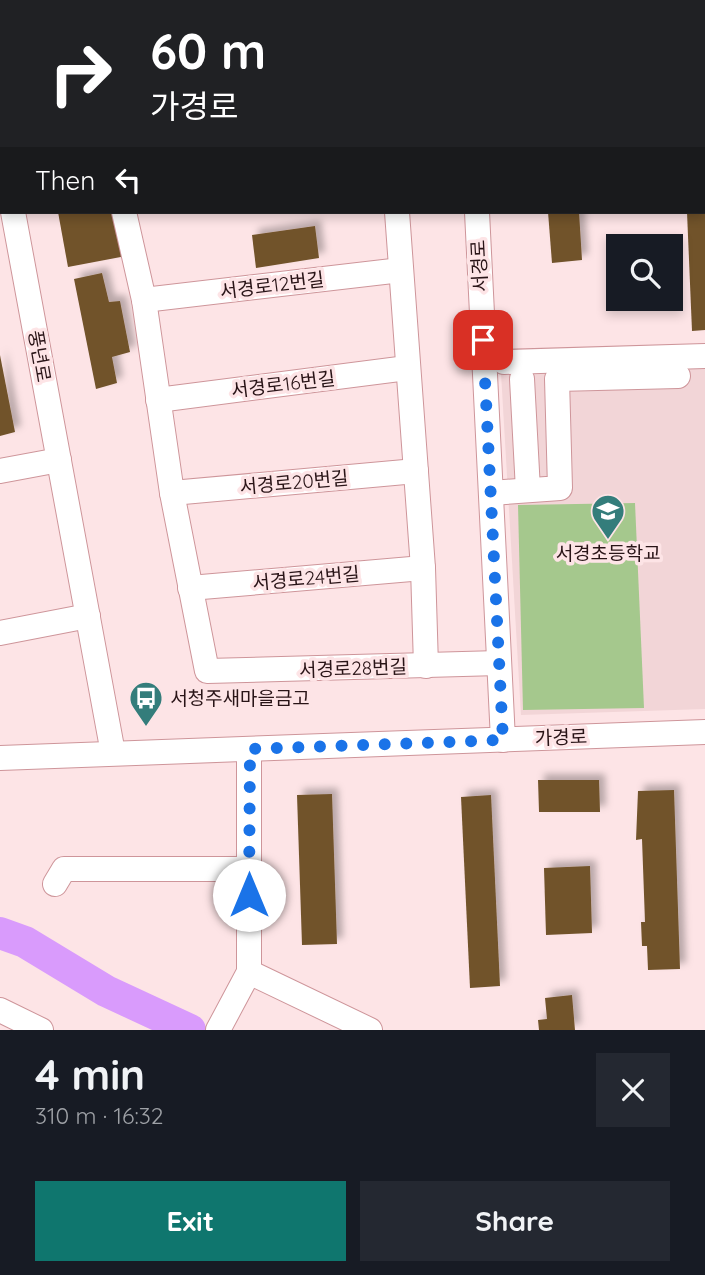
<!DOCTYPE html>
<meta charset="utf-8">
<style>
:root{--surface:#171b24;--page:#242831;--text:#f1f3f6;--muted:#9ea1a6;--accent:#0f766e}
body{margin:0;font-family:Quicksand,"Noto Sans KR",sans-serif;background:var(--page);color:var(--text);height:100vh;display:flex;flex-direction:column;font-size:26px;white-space:nowrap}
*{box-sizing:border-box;margin:0}
p{font-size:23px;color:var(--muted)}
.icon{flex:none;width:38px;height:38px;fill:none;stroke:currentColor;stroke-width:2;stroke-linecap:round;stroke-linejoin:round}
.map{position:relative;height:1030px;overflow:hidden}
.side{display:flex;flex-direction:column;background:var(--surface);flex:1}
.side>*{flex:none}
.hud{position:absolute;left:0px;top:0px;width:705px;height:214px;box-shadow:0 4px 10px #0003;background:#202124;color:#fff;overflow:hidden}
.fabs{position:absolute;left:606px;top:234px;display:grid;gap:14px}
.fabs a{display:grid;place-items:center;width:77px;height:77px;border-radius:0px;background:var(--surface);box-shadow:0 4px 10px #0003;font-size:35px}
.pin{position:absolute;display:grid;place-items:center;width:60px;height:60px;color:#fff;margin:-30px;border-radius:14px;box-shadow:0 4px 10px #0006}
.me{position:absolute;width:77px;margin:-38px;rotate:0deg;stroke-linejoin:round;filter:drop-shadow(0 0 5px #0008)}
.turn{display:flex;align-items:center;gap:24px;height:147px;padding:0 35px;font-size:32px}
.turn .icon{width:91px;height:91px;stroke-width:2.5}
.turn b{display:block;font-size:49px;line-height:60px}
.then{display:flex;align-items:center;height:66px;padding:0 35px;background:#0003;gap:14px;font-size:26px}
.round{display:grid;place-items:center;flex:none;width:74px;height:74px;border-radius:0px;background:var(--page)}
.headline{display:flex;align-items:center;justify-content:space-between;height:119px;padding:0 35px}
h1{font-size:42px;font-weight:800;line-height:52px}
.button{display:flex;gap:14px;margin-top:auto;padding:14px 35px}
.button a{flex:1;height:80px;border-radius:0px;background:var(--accent);color:#fff;font-size:28px;font-weight:800;line-height:80px;text-align:center}
.button a+a{background:var(--page);color:var(--text)}
.map>svg:first-child{display:block}
.built{fill:#f2d5d7}
.grass{fill:#a5c88d}
.lines{fill:none;stroke-linecap:round;stroke-linejoin:round}
.river{stroke:#d99bfc;stroke-width:32}
.building{fill:#71532a;filter:url(#shadow)}
.minor-casing{stroke:#ce959a;stroke-width:26}
.minor{stroke:#fff;stroke-width:24}
.route{stroke:#1a73e8;stroke-width:12;stroke-dasharray:0 21.6}
.labels{text-anchor:middle;stroke-width:7;stroke-linejoin:round;paint-order:stroke}
.street-label{font-size:19px;fill:#291417;stroke:#fde4e6}
.poi-label{font-size:19px;fill:#291417;stroke:#fde4e6}
</style>
<div class="map">
<svg width="705" height="1030" viewBox="0 0 705 1030">
<defs>
<filter id="shadow"><feDropShadow dx="6" dy="-6" stdDeviation="3.5" flood-color="#0004"/></filter>
</defs>
<rect width="100%" height="100%" fill="#fde4e6"/>
<polygon class="built" points="705,365 705,709 521,715 501,373"/>
<polygon class="grass" points="635,503 644,708 523,710 518,505"/>
<g class="lines">
<polyline class="river" points="0,933 25,942 106,991 190,1030"/>
</g>
<g class="building">
<polygon points="58,212 117,212 126,256 68,267"/>
<polygon points="548,212 579,212 582,260 552,263"/>
<polygon points="687,212 705,212 705,330 692,331"/>
<polygon points="315,226 319,258 256,268 252,235"/>
<polygon points="102,273 109,302 120,301 130,352 112,357 117,383 96,389 74,279"/>
<polygon points="0,355 15,432 0,436"/>
<polygon points="538,780 599,780 600,812 539,812"/>
<polygon points="674,790 680,969 648,970 647,946 642,946 641,922 645,922 642,839 636,840 638,791"/>
<polygon points="332,794 337,944 302,945 297,795"/>
<polygon points="491,795 500,986 470,988 461,797"/>
<polygon points="590,866 592,933 546,935 544,868"/>
<polygon points="572,995 575,1030 539,1030 538,1020 547,1019 545,998"/>
</g>
<g class="lines">
<defs>
<g id="minor">
<polyline points="463,0 463,2"/>
<polyline points="91,2 100,0"/>
<polyline points="0,19 2,19"/>
<polyline points="0,137 2,147"/>
<polyline points="13,212 113,753"/>
<polyline points="124,212 144,300 172,493 207,671 499,663"/>
<polyline points="397,212 423,568 426,666"/>
<polyline points="477,212 503,740"/>
<polyline points="144,300 401,270"/>
<polyline points="504,362 705,356"/>
<polyline points="522,379 528,490"/>
<polyline points="158,400 407,368"/>
<polyline points="0,471 59,460"/>
<polyline points="172,493 416,471"/>
<polyline points="491,493 560,488 557,379 678,376"/>
<polyline points="190,588 423,568"/>
<polyline points="0,633 88,616"/>
<polyline points="0,758 705,732"/>
<polyline points="55,884 64,869 249,869"/>
<polyline points="249,972 370,1030"/>
<polyline points="0,1010 41,1030"/>
<polyline points="218,1030 249,972 249,749"/>
</g>
</defs>
<use href="#minor" class="minor-casing"/>
<use href="#minor" class="minor"/>
</g>
<g class="lines">
<polyline class="route" points="249,895 250,749 503,740 483,340"/>
</g>
<defs>
<symbol id="school-pin" viewBox="-11 -11 22 30"><path d="M0 17L-7.5 6A9.5 9.5 0 1 1 7.5 6Z" fill="#347d7b" stroke="#fde4e6"/><path d="M0-5L7-2L0 1L-7-2ZM-4 1L0 2.5L4 1V4Q0 6-4 4Z" fill="#fff"/></symbol>
<symbol id="bus-pin" viewBox="-11 -11 22 30"><path d="M0 17L-7.5 6A9.5 9.5 0 1 1 7.5 6Z" fill="#347d7b" stroke="#fde4e6"/><path d="M-5-6H5V4H4V6H2V4H-2V6H-4V4H-5ZM-3.5-4V0h7V-4ZM-3.5 1.2v1.5H-2V1.2ZM2 1.2v1.5H3.5V1.2Z" fill="#fff"/></symbol>
</defs>
<g fill-rule="evenodd">
<use href="#school-pin" x="589" y="492" width="38" height="52"/>
<use href="#bus-pin" x="127" y="679" width="38" height="52"/>
</g>
<g class="labels">
<g class="street-label">
<text transform="translate(479 266) rotate(-93)" y="7">서경로</text>
<text transform="translate(272 285) rotate(-7)" y="7">서경로12번길</text>
<text transform="translate(40 356) rotate(80)" y="7">풍년로</text>
<text transform="translate(283 384) rotate(-7)" y="7">서경로16번길</text>
<text transform="translate(294 482) rotate(-5)" y="7">서경로20번길</text>
<text transform="translate(306 578) rotate(-5)" y="7">서경로24번길</text>
<text transform="translate(353 668) rotate(-2)" y="7">서경로28번길</text>
<text transform="translate(561 737) rotate(-2)" y="7">가경로</text>
</g>
<g class="poi-label">
<text x="608" y="560">서경초등학교</text>
<text x="170" y="705" text-anchor="start">서청주새마을금고</text>
</g>
</g>
</svg>
<div class="fabs">
<a><svg class="icon" aria-label="search" viewBox="0 0 24 24"><circle cx="10" cy="10" r="6"/><path d="M15 15l6 6"/></svg></a>
</div>
<div class="pin" style="left:483px;top:340px;background:#d93025"><svg class="icon" aria-label="arrive" viewBox="0 0 24 24"><path d="M6 21V4h12l-3 4 3 4H6"/></svg></div>
<svg class="me" style="left:249px;top:895px" viewBox="-20 -20 40 40"><circle r="19" fill="#fff"/><path d="M0-13L10 11 0 6-10 11z" fill="#1a73e8"/></svg>
<div class="hud">
<div class="turn"><svg class="icon" aria-label="right" viewBox="0 0 24 24"><path d="M7 20v-9h11M14 6l5 5-5 5"/></svg><div><b>60 m</b>가경로</div></div>
<div class="then">Then<svg class="icon" aria-label="left" viewBox="0 0 24 24"><path d="M17 20v-9H6M10 6l-5 5 5 5"/></svg></div>
</div>
</div>
<section class="side">
<div class="headline"><div><h1>4 min</h1><p>310 m · 16:32</p></div><a class="round"><svg class="icon" aria-label="close" viewBox="0 0 24 24"><path d="M6 6l12 12M18 6L6 18"/></svg></a></div>
<div class="button"><a>Exit</a><a>Share</a></div>
</section>
